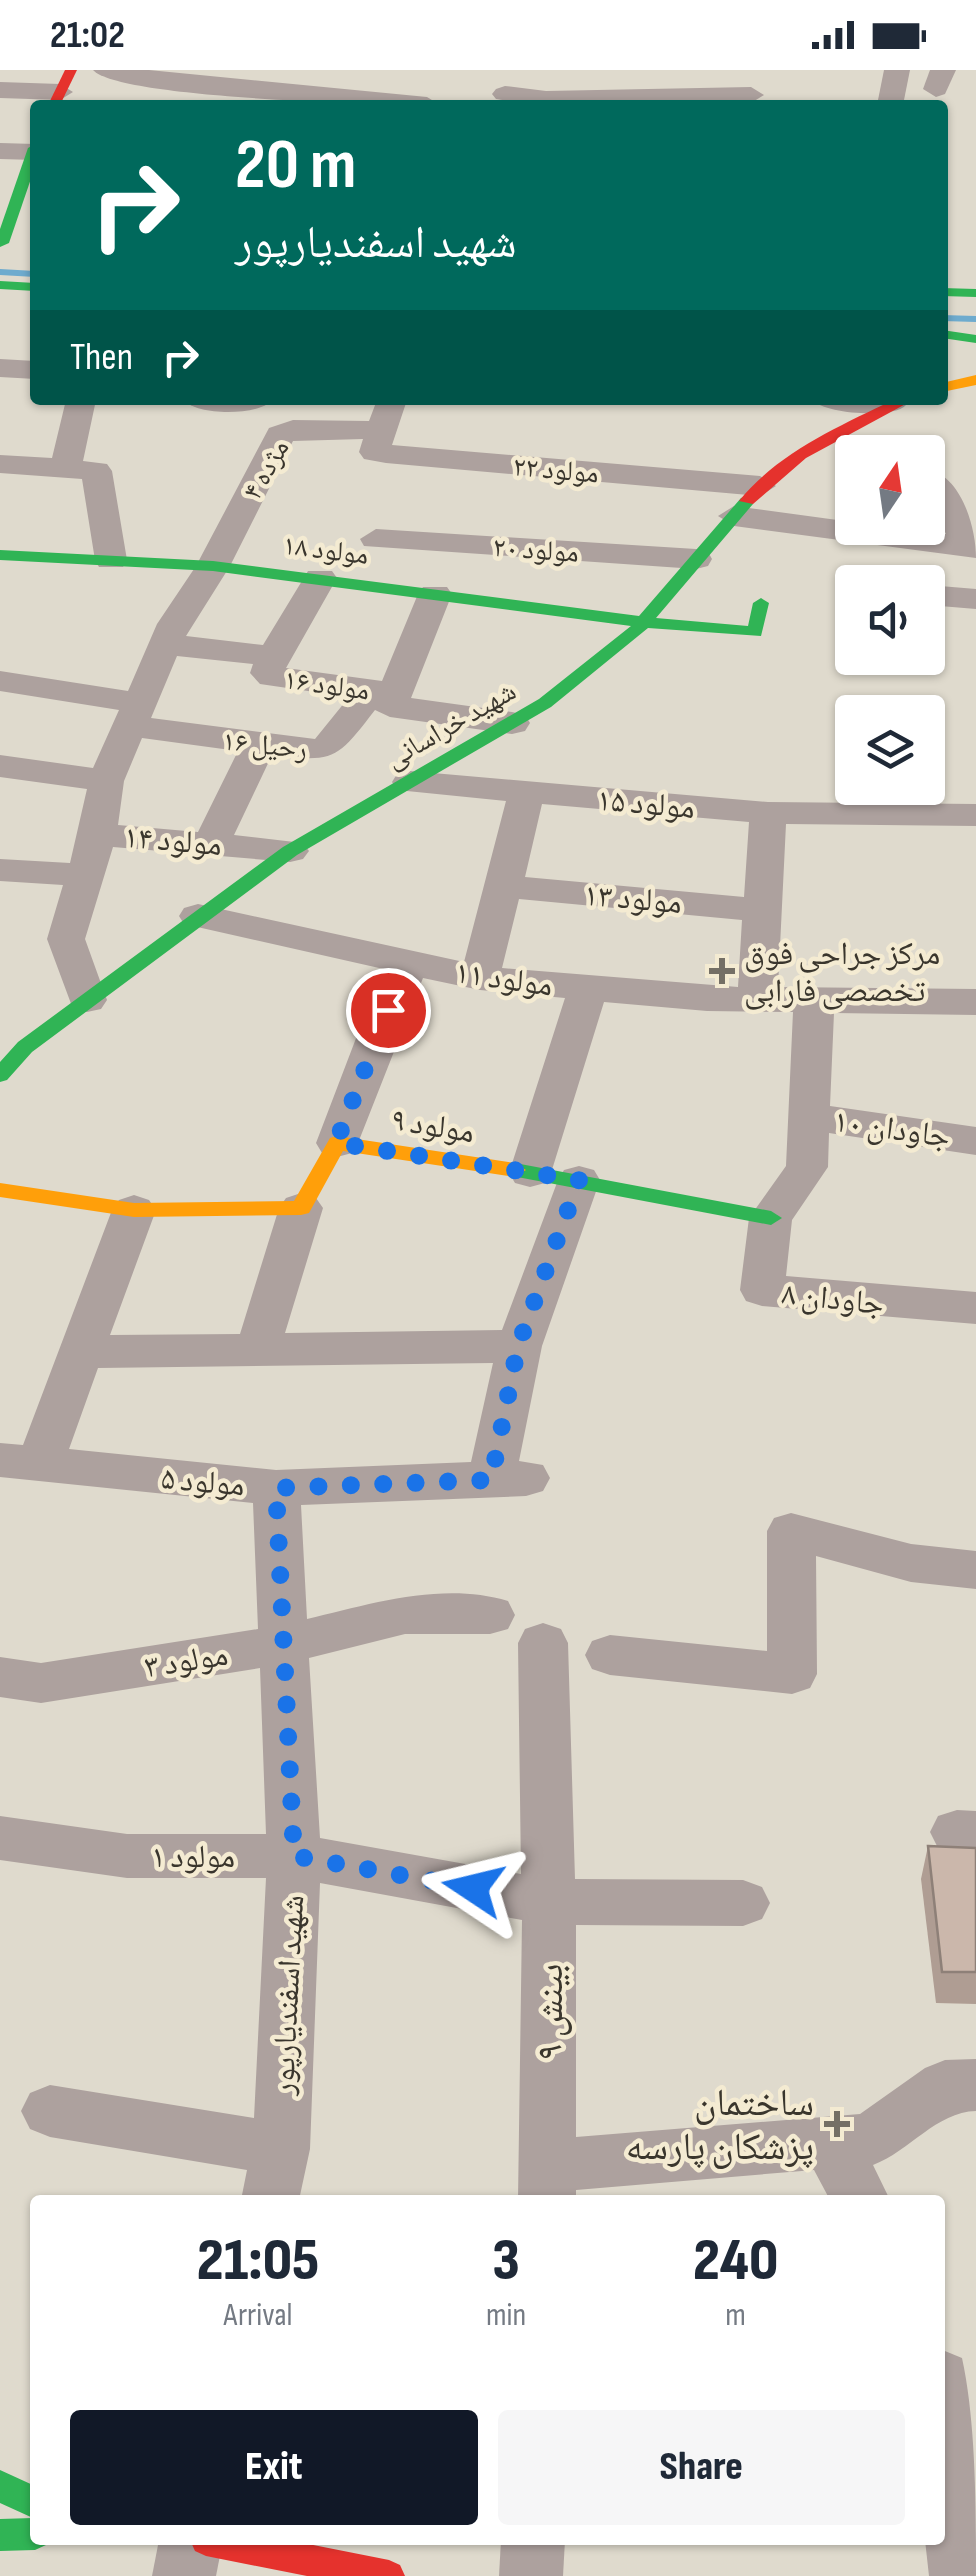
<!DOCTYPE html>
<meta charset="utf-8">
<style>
:root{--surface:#fff;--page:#f6f6f7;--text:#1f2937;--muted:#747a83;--accent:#111827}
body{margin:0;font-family:"Sofia Sans Condensed","Noto Naskh Arabic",sans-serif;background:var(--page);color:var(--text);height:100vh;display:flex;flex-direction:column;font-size:38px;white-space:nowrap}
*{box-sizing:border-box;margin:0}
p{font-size:32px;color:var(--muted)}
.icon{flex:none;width:55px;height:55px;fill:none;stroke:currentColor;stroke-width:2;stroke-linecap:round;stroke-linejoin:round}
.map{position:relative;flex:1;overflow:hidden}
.side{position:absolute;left:30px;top:2125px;width:915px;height:350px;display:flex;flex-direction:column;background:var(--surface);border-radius:10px;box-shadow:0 2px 8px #0004}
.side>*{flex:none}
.guide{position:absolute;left:30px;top:30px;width:918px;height:305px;border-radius:10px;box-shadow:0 2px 8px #0004;background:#00695c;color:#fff;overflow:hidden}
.needle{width:65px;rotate:13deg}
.fabs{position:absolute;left:835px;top:365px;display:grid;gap:20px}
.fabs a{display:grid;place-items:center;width:110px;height:110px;border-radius:10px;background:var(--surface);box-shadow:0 2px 8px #0004;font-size:50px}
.pin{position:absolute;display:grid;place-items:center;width:85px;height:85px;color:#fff;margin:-42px;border:5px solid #fff;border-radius:50%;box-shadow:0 2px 10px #0007}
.me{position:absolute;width:110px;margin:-55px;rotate:280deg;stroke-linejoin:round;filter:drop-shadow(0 0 8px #0008)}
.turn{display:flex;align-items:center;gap:35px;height:210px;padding:0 40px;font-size:45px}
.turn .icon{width:130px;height:130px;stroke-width:2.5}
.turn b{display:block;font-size:70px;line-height:85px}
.then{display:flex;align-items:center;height:95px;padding:0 40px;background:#0003;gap:20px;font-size:38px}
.eta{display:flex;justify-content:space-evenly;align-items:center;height:170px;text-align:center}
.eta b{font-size:60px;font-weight:800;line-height:70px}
.button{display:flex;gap:20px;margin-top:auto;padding:20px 40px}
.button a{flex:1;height:115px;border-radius:10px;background:var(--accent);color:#fff;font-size:40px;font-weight:800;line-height:115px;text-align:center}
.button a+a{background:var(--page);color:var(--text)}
.status{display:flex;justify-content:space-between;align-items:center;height:70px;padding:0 50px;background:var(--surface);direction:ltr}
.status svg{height:28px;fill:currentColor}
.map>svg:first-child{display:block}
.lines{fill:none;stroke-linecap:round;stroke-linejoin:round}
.stream{fill:#6eabce;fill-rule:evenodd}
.street{fill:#ada19e;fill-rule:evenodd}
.fast{fill:#30b455;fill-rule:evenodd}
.slow{fill:#ff9f0a;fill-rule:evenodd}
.jam{fill:#e5322d;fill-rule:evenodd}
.wall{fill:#af9d93}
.building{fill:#cbb7ab;stroke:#8e8078;stroke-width:2.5}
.route{stroke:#1a73e8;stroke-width:18;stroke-dasharray:0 32.4}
.poi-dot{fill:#746f65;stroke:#f4ebd2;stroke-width:4}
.labels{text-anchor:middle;stroke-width:9;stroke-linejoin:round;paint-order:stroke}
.far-street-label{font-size:28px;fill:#3a362d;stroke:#f4ebd2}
.street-label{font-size:32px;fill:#3a362d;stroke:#f4ebd2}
.poi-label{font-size:32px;fill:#3a362d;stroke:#f4ebd2;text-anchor:start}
.near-street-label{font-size:38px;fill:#3a362d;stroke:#f4ebd2}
.near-poi-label{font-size:38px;fill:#3a362d;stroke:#f4ebd2;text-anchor:end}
</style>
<div class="status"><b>21:02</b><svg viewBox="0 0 49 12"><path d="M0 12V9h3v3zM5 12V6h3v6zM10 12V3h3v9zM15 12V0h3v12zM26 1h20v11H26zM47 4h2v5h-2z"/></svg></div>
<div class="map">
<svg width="976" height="2506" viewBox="0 0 976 2506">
<rect width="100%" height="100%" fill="#dfdacd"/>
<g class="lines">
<g class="stream">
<polygon points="0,199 35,201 35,207 0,205"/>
<polygon points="942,245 976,246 976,252 942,251"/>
</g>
<g class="street">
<path d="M 93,0 L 149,0 L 427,27 L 440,35 C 389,35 119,29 93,0 Z"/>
<polygon points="884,0 910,0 903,35 877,35"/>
<polygon points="930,0 956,0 945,24 936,27 923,19"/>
<polygon points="0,12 60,14 73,22 60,30 0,28"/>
<polygon points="505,16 546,21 751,17 764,25 751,33 532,35 496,29 492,24 496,19"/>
<polygon points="0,73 35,74 35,90 0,89"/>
<polygon points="0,289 35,291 35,309 0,307"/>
<polygon points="66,330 96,330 83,391 107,394 112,401 127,490 123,497 99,497 95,490 82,409 0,403 0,385 52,388"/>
<path d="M 184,330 L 272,330 C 260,346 196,346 184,330 Z"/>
<path d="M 377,330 L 407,330 L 392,375 L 760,406 L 776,416 L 760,426 L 386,393 L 364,389 L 359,382 L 363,369 L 293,371 L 230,496 L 186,566 L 263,575 L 308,501 L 332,501 L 337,508 L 286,598 L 382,611 L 418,524 L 423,517 L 447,517 L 452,524 L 411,628 L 512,642 L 525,645 L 530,653 L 525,661 L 512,664 L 390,647 L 375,640 C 337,689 335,693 272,685 L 234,765 L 303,773 L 309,781 L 303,789 L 290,792 L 113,777 L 85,869 L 107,930 L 101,939 L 87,942 L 73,939 L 47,869 L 63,815 L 0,811 L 0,789 L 70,793 L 87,719 L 0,707 L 0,685 L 93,698 L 119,640 L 0,621 L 0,601 L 128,621 L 157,554 L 196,496 L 269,358 L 293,350 L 369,351 ZM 177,586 L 253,594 L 250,603 L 260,614 L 349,627 L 315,669 L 151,648 ZM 142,668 L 238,681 L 198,762 L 118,755 L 124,711 Z"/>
<path d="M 813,330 L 903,330 L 906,335 C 895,349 823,344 813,330 Z"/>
<path d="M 928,399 C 962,407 976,458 976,488 L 734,456 L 718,446 L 734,436 L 852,452 L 852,458 L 946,464 L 928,429 Z"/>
<polygon points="376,459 696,479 708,482 712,489 708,496 696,499 364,476 360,469"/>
<polygon points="928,515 976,519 976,539 928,535"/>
<path d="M 410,701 L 768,732 L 976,734 L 976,756 L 786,754 L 778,917 L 976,919 L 976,945 L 834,943 L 830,1036 L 976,1057 L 976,1085 L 829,1063 L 828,1097 L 792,1150 L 786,1206 L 976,1222 L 976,1254 L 762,1236 L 746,1231 L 740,1220 L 749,1148 L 786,1096 L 793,942 L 707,941 L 604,932 L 551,1103 L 545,1113 L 530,1117 L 515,1113 L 509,1103 L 565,928 L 480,920 L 423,908 L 358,1073 L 352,1083 L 337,1087 L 322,1083 L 316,1073 L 376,916 L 388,900 L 184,854 L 179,846 L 184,838 L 198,834 L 464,892 L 506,731 L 397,720 L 392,712 L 397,704 ZM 542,734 L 749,752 L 744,827 L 525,807 ZM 519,829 L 742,850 L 738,917 L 502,898 Z"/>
<path d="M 579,1096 L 594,1100 L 600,1110 L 542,1276 L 519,1391 L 543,1395 L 550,1408 L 543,1421 L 526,1426 L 301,1435 L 307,1549 C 370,1534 443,1511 508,1531 L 515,1545 L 508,1559 L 490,1564 L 405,1564 L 309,1588 L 320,1768 L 521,1804 L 518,1573 L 525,1559 L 543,1553 L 561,1559 L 568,1573 L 575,1809 L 743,1810 L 762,1817 L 770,1833 L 762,1849 L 743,1856 L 576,1855 L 576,2067 L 860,2044 L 925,1998 L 945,1990 L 976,1989 L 976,2041 C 936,2042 910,2081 873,2095 L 890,2130 L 830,2130 L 814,2100 L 576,2120 L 576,2130 L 518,2130 L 522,1850 L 320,1813 L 310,2079 L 299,2130 L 241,2130 L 247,2100 L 50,2067 L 30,2059 L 21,2041 L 30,2023 L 50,2015 L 254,2048 L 266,1808 L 127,1808 L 0,1790 L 0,1746 L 127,1764 L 266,1764 L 260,1598 L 41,1633 L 0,1627 L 0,1587 L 41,1593 L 258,1559 L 253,1433 L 0,1407 L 0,1373 L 23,1375 L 112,1140 L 119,1130 L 134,1125 L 149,1130 L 156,1140 L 110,1265 L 240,1264 L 279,1138 L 286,1128 L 301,1123 L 316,1128 L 323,1138 L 285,1263 L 502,1260 L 558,1110 L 564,1100 ZM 493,1293 L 471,1392 L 276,1400 L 69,1379 L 98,1298 Z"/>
<polygon points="791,1443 911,1474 976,1481 976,1519 911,1512 816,1486 817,1604 810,1618 792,1624 610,1605 592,1599 585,1585 592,1571 610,1565 767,1581 767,1461 774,1448"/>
<polygon points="957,1740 976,1741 976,1785 938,1778 930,1762 938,1746"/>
<path d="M 940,2279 L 962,2288 C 976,2352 976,2437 976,2506 L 929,2506 L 925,2470 L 940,2470 Z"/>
<polygon points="159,2470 223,2470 216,2506 152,2506"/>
<polygon points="501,2470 565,2470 563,2506 499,2506"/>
</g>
<g class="fast">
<polygon points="35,74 35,97 9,173 0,177 0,159 28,78"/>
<polygon points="0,211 35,213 35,221 0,219"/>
<polygon points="942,218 976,219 976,227 942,226"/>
<polygon points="942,260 976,265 976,273 942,268"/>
<polygon points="747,426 753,428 753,434 656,548 748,556 753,533 761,528 769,533 761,566 648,558 551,637 297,785 32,982 7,1010 0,1012 0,992 18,972 283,777 539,629 631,556 213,501 0,490 0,480 213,491 639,546 741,428"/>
<polygon points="515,1093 771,1141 782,1148 771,1155 507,1105 504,1100 507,1095"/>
<polygon points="0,2400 35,2416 35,2470 49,2470 46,2475 35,2480 0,2481 0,2449 33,2448 0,2433"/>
</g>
<g class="slow">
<polygon points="976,305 976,315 942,322 942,313"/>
<polygon points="337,1066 515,1093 526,1100 515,1107 343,1081 309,1143 301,1145 134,1147 0,1127 0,1113 134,1133 294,1131 330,1068"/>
</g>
<g class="jam">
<polygon points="65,0 77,0 60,35 48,35"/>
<path d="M 893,330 L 913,330 L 806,388 L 753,434 L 739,431 C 779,382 838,357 893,330 Z"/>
<polygon points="190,2470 288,2470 389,2490 400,2495 405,2506 307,2506 206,2486 195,2481"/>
</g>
</g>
<polygon class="wall" points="928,1776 976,1778 976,1934 936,1933 921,1809"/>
<polygon class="building" points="928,1776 976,1778 976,1902 942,1902"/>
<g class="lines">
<polyline class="route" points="388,940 336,1073 579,1110 518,1276 491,1410 276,1418 294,1786 473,1818"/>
</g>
<g class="poi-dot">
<path d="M717 886h10v10h10v10h-10v10h-10v-10h-10v-10h10z"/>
<path d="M832 2039h10v10h10v10h-10v10h-10v-10h-10v-10h10z"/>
</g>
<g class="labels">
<g class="far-street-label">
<text transform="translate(265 399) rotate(-60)" y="10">مژده ۴</text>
<text transform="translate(556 399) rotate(5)" y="10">مولود ۲۲</text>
<text transform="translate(326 479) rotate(7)" y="10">مولود ۱۸</text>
<text transform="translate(536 479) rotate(4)" y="10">مولود ۲۰</text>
<text transform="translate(327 614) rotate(8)" y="10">مولود ۱۶</text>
<text transform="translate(450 654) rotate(-30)" y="10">شهید خراسانی</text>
<text transform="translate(265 674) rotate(6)" y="10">رحیل ۱۶</text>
</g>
<g class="street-label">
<text transform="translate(646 733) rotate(5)" y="11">مولود ۱۵</text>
<text transform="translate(173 770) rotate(5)" y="11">مولود ۱۴</text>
<text transform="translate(633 828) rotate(5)" y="11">مولود ۱۳</text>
<text transform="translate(504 908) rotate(8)" y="11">مولود ۱۱</text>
<text transform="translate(433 1055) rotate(9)" y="11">مولود ۹</text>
<text transform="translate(892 1058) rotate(8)" y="11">جاودان ۱۰</text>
<text transform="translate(833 1228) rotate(6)" y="11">جاودان ۸</text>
<text transform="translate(203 1411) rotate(5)" y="11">مولود ۵</text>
<text transform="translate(186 1590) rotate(-9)" y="11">مولود ۳</text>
<text x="193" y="1797">مولود ۱</text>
<text transform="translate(287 1925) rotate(-87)" y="11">شهید اسفندیارپور</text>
</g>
<g class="poi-label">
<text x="744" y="894">مرکز جراحی فوق<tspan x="744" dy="37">تخصصی فارابی</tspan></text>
</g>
<g class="near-street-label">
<text transform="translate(549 1942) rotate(-90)" y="13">بینش ۹</text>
</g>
<g class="near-poi-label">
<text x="814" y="2045">ساختمان<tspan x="814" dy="44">پزشکان پارسه</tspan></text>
</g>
</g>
</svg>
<div class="fabs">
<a><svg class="needle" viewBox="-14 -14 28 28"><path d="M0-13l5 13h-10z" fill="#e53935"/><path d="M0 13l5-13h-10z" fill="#747a83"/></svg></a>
<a><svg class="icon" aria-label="sound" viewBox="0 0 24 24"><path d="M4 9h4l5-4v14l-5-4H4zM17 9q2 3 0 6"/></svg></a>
<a><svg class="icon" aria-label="layers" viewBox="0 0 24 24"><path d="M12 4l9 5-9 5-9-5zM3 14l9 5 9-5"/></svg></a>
</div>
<div class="pin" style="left:388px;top:940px;background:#d93025"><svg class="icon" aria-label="arrive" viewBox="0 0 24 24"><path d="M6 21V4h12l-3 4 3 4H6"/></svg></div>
<svg class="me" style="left:473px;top:1818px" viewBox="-20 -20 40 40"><path d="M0-17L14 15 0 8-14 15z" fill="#1a73e8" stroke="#fff" stroke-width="4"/></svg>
<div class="guide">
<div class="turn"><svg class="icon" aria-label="right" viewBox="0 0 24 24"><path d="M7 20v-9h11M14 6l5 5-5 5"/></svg><div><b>20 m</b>شهید اسفندیارپور</div></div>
<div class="then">Then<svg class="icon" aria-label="right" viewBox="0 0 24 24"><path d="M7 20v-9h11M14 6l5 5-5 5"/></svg></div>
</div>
<section class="side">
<div class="eta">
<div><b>21:05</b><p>Arrival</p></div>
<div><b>3</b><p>min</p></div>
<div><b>240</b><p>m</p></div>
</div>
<div class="button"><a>Exit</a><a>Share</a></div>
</section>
</div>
